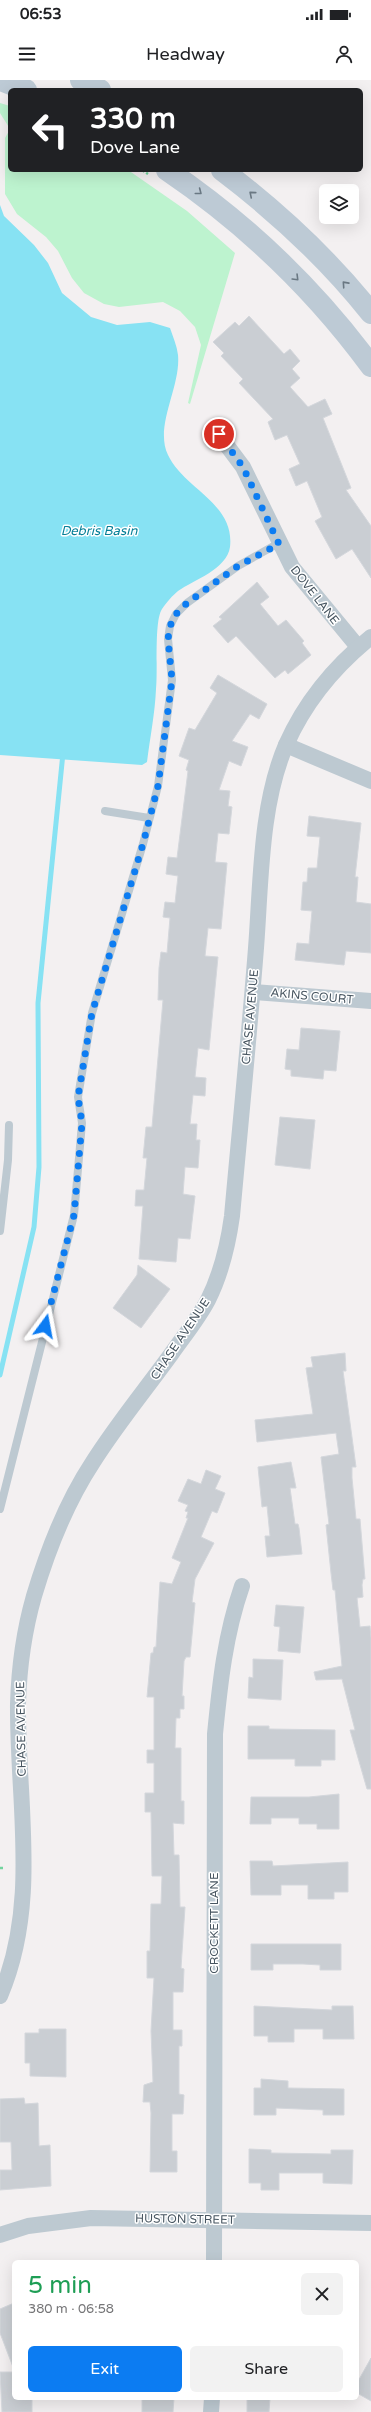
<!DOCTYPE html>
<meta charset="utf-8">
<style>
:root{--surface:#fff;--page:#f2f2f2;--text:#202124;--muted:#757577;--accent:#0c7cf2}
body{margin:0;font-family:"Varela Round",sans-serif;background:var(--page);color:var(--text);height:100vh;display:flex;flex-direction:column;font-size:15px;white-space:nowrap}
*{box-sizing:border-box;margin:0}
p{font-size:13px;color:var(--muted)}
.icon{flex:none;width:22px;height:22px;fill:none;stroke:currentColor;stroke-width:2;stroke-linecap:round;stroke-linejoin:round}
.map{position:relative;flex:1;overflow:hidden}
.sheet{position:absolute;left:12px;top:2180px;width:347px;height:140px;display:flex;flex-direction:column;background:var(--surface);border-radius:6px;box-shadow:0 4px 16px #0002}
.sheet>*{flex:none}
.banner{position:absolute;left:8px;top:8px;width:355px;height:84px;border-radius:6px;box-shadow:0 4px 16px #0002;background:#202124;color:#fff;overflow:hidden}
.tools{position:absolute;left:319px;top:104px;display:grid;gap:8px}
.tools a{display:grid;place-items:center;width:40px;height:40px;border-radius:6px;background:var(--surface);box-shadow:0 4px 16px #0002;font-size:20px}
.pin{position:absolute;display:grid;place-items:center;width:34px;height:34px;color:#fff;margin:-17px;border:2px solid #fff;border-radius:50%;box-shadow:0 1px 4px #0007}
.me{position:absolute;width:44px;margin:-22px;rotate:13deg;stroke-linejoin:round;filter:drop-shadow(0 0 3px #0008)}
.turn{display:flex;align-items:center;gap:14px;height:84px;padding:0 16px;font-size:18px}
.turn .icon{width:52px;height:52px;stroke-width:2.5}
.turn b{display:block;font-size:28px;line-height:34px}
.round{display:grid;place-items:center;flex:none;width:42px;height:42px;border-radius:6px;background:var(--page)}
.overview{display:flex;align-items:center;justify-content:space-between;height:68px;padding:0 16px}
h1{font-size:24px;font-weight:600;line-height:30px;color:#1e9e55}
.button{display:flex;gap:8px;margin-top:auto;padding:8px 16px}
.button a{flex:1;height:46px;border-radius:6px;background:var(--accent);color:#fff;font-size:16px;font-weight:600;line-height:46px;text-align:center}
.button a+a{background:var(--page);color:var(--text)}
.status{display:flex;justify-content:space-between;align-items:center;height:28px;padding:0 20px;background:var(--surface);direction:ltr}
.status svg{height:11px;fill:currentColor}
header{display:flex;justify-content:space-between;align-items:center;height:52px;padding:0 16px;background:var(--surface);font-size:18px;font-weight:600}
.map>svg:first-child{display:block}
.green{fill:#bdf3cf}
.water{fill:#87e2f3}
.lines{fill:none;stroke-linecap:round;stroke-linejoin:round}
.stream{stroke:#87e2f3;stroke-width:5}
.building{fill:#caced3;stroke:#d4d7dc}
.path{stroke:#72d49f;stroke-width:2.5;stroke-dasharray:3 2;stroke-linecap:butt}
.service{stroke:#bdc9d1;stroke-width:8}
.minor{stroke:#bdc9d1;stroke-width:16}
.secondary{stroke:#bdcad5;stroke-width:22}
.oneway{stroke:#6a7883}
.route{stroke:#0c7cf2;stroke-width:7;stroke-dasharray:0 12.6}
.labels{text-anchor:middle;stroke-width:3;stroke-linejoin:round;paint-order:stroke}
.street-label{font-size:12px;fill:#475560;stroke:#fff}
.water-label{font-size:13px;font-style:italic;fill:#057f97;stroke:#fff}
</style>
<div class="status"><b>06:53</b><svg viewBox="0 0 49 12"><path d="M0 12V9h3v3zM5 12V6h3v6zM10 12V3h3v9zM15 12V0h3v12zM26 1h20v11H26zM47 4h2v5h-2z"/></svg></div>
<header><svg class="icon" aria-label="menu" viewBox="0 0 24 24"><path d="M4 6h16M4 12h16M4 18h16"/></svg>Headway<svg class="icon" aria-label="person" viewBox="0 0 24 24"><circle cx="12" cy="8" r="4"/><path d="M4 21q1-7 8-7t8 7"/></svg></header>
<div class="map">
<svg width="371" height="2332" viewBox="0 0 371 2332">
<rect width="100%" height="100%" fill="#f3f0f1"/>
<polygon class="green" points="0,23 10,26 10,90 128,90 187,131 235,173 190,324 188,323 201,265 195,247 180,231 163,222 119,227 104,224 84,213 72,198 58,171 46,157 17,134 5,114 5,58 10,49 0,33"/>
<path class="water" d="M 0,125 L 4,136 L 34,165 L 48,183 L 62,213 L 91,237 L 117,245 L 150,242 L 170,248 C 173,257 177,266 178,275 C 181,307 154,346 168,375 C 184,409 235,423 230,467 C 227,489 194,500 178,511 C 173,515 166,523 162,529 C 154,541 158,591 156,609 C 155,633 150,658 147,682 L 142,685 L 0,675 Z"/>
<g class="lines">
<polyline class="stream" points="0,1295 34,1147 39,1087 38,923 63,673"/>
</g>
<g class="building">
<polygon points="249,236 284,274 290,269 300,281 292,289 300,298 290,307 308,327 325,319 332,334 323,338 351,408 346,410 371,446 371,498 352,469 336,479 315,441 322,437 307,401 296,406 289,389 300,384 287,355 275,360 268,342 273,339 239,303 243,299 221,276 224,273 213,262 235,242 239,246"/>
<polygon points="257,502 269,517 260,524 278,546 286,540 304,561 302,563 311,575 288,594 285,590 275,598 236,556 228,563 213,546 222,539 219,537"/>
<polygon points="218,595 267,624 259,639 250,634 232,661 248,667 241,686 229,681 219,710 230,711 228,726 232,727 229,754 218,753 215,782 227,783 221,849 208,848 205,876 218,877 209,970 198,968 195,997 206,998 205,1016 193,1015 190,1044 197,1044 196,1060 200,1060 198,1088 185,1087 183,1114 195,1116 190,1159 178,1158 176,1182 139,1179 143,1126 135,1126 136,1110 144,1110 147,1078 143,1078 146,1047 152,1047 163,920 158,920 159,888 161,872 167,873 170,838 163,837 165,822 175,823 178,796 166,794 168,777 177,778 188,691 186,690 189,680 179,676 189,648 195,650 217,613 210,608"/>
<polygon points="309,736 361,743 355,797 358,797 356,822 371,824 371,873 346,871 344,885 295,880 297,863 309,864 312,831 301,830 303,802 307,802 308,788 317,788 320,757 307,756"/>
<polygon points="301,948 340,951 336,991 324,990 323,999 291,996 291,990 285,989 287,969 299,970"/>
<polygon points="280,1037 315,1040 310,1089 275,1085"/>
<polygon points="138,1185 170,1209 141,1248 113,1228 137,1195"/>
<polygon points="345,1273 346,1291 343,1291 356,1387 352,1387 352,1398 356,1439 360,1439 365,1499 363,1499 362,1505 363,1517 357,1518 360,1547 370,1546 371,1558 371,1709 367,1709 350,1650 355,1650 342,1599 316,1600 314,1592 342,1586 335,1510 333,1510 331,1493 326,1445 329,1444 321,1377 339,1374 336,1353 257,1362 255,1340 313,1334 306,1288 313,1287 311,1277"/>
<polygon points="291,1382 296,1408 290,1408 295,1444 298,1444 299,1448 302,1474 267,1477 265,1456 270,1456 267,1426 262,1427 258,1387"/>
<polygon points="206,1390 221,1396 215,1409 225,1413 217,1433 212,1431 201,1457 214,1463 195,1499 192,1522 195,1523 190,1577 186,1577 184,1581 182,1616 184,1616 184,1629 180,1629 180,1638 176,1638 175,1668 181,1668 181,1721 184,1721 184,1744 173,1743 174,1775 179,1775 180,1827 185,1827 181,1888 184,1889 183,1912 173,1912 173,1950 182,1950 182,1966 179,1966 179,2014 184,2015 183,2034 172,2034 172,2071 177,2071 177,2092 150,2092 151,2033 150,2022 143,2022 144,2005 153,2002 151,1951 154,1898 147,1898 147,1871 150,1871 151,1824 161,1824 162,1796 152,1796 151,1732 145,1732 145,1713 154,1713 154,1683 147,1683 147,1670 154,1670 154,1617 147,1617 151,1573 153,1573 154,1567 156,1567 160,1502 172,1504 181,1482 172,1478 188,1438 186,1438 188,1432 185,1431 188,1425 178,1421 188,1399 201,1404"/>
<polygon points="276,1525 304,1527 300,1573 278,1571 280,1547 274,1546"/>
<polygon points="253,1579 283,1580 281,1620 248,1618 249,1597 253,1598"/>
<polygon points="248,1646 269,1646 269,1649 335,1650 335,1680 321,1680 321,1686 295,1686 295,1679 248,1679"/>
<polygon points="339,1714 339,1749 317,1749 317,1744 299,1744 299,1738 271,1738 271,1744 250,1744 251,1717 309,1717"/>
<polygon points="250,1781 272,1781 273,1786 348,1782 348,1812 334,1812 334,1819 308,1819 308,1805 281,1805 281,1815 251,1815"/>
<polygon points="251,1864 341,1864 341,1890 320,1890 320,1885 303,1884 273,1884 273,1890 251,1890"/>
<polygon points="254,1926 332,1930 332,1926 353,1926 354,1959 323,1959 323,1949 294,1949 294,1962 268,1962 268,1956 254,1956"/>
<polygon points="39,1949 66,1949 66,1997 30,1996 30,1983 25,1983 25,1953 39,1953"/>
<polygon points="261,1999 288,2001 288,2008 344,2009 344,2035 323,2035 323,2030 276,2028 276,2035 254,2035 254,2008 261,2008"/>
<polygon points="24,2018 25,2024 38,2023 39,2066 50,2065 51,2106 0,2110 0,2090 12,2090 11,2062 0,2062 0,2019"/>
<polygon points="249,2069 271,2070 271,2073 331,2074 331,2070 353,2070 352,2104 323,2103 323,2093 279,2093 279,2110 261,2110 261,2103 249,2103"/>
<polygon points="14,2223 14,2287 13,2287 0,2253 0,2229"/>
<polygon points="371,2278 371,2321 357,2313 357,2303"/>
<polygon points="0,2292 14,2292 14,2318 32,2318 32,2332 2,2332"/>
<polygon points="142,2318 174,2318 173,2332 142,2332"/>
<polygon points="247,2318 270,2318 269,2332 247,2332"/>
</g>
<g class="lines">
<g class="path">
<polyline points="142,90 148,94"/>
<polyline points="0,1788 4,1788"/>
</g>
<g class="service">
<polyline points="105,731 149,738"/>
<polyline points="0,1151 8,1080 9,1045"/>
<polyline points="0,1429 74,1135 82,1043 78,1017 92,933 143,764 158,706 172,600 168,559 170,546 176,534 187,523 238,486 279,463"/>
</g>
<g class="minor">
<polyline points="219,355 243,387 292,487 358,567"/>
<polyline points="286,665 371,701"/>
<polyline points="253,912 371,921"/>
<path d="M 0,1916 C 40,1823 17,1722 18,1624 C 19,1588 24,1551 34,1516 C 48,1469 66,1423 93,1382 C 117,1344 146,1309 172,1273 C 184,1256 198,1239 208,1220 C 221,1194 228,1165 232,1136 C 240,1047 249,958 256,868 C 261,804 260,725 286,665 C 305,622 335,586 371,557"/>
<polyline points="0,2155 28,2146 91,2138 371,2143"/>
<path d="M 214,2182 L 215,1654 C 220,1603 225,1555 242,1506"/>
<polyline points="211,2332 212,2318"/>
</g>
<g class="secondary">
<polyline points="1,0 26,10"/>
<polyline points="81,0 100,10"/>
<path d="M 167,90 C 245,143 315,210 371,286"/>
<path d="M 222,90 C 276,131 329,180 371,233"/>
</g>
</g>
<defs><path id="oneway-chevron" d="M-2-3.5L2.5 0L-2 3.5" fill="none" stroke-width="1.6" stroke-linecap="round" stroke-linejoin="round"/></defs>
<g class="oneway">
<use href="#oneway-chevron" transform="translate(199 112) rotate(38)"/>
<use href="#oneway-chevron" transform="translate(252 114) rotate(-140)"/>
<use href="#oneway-chevron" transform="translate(296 198) rotate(45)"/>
<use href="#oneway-chevron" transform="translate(345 204) rotate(-132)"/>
</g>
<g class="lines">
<polyline class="route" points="45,1246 74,1135 82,1043 78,1017 92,933 143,764 158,706 172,600 168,559 170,546 176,534 187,523 238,486 279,464 243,387 219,354"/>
</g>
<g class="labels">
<g class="street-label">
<text transform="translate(315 515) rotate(52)" y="4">DOVE LANE</text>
<text transform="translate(312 916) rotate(5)" y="4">AKINS COURT</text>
<text transform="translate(250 937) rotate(-85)" y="4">CHASE AVENUE</text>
<text transform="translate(180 1259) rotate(-56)" y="4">CHASE AVENUE</text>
<text transform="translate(21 1649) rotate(-91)" y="4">CHASE AVENUE</text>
<text transform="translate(214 1843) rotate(-90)" y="4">CROCKETT LANE</text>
<text transform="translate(185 2139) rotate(1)" y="4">HUSTON STREET</text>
</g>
<g class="water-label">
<text x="99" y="455">Debris Basin</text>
</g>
</g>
</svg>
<div class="tools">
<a><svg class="icon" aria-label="layers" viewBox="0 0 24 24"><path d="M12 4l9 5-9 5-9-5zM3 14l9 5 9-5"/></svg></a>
</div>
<div class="pin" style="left:219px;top:354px;background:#d93025"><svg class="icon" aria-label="arrive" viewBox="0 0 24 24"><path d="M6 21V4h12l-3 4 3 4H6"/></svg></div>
<svg class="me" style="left:45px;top:1246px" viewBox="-20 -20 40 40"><path d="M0-17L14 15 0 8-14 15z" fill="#0c7cf2" stroke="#fff" stroke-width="4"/></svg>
<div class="banner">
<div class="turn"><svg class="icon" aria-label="left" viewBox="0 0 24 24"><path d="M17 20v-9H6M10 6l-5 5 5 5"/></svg><div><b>330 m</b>Dove Lane</div></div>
</div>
<section class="sheet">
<div class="overview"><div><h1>5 min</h1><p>380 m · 06:58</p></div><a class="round"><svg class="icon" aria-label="close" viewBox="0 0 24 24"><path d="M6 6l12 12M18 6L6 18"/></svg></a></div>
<div class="button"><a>Exit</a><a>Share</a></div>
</section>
</div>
